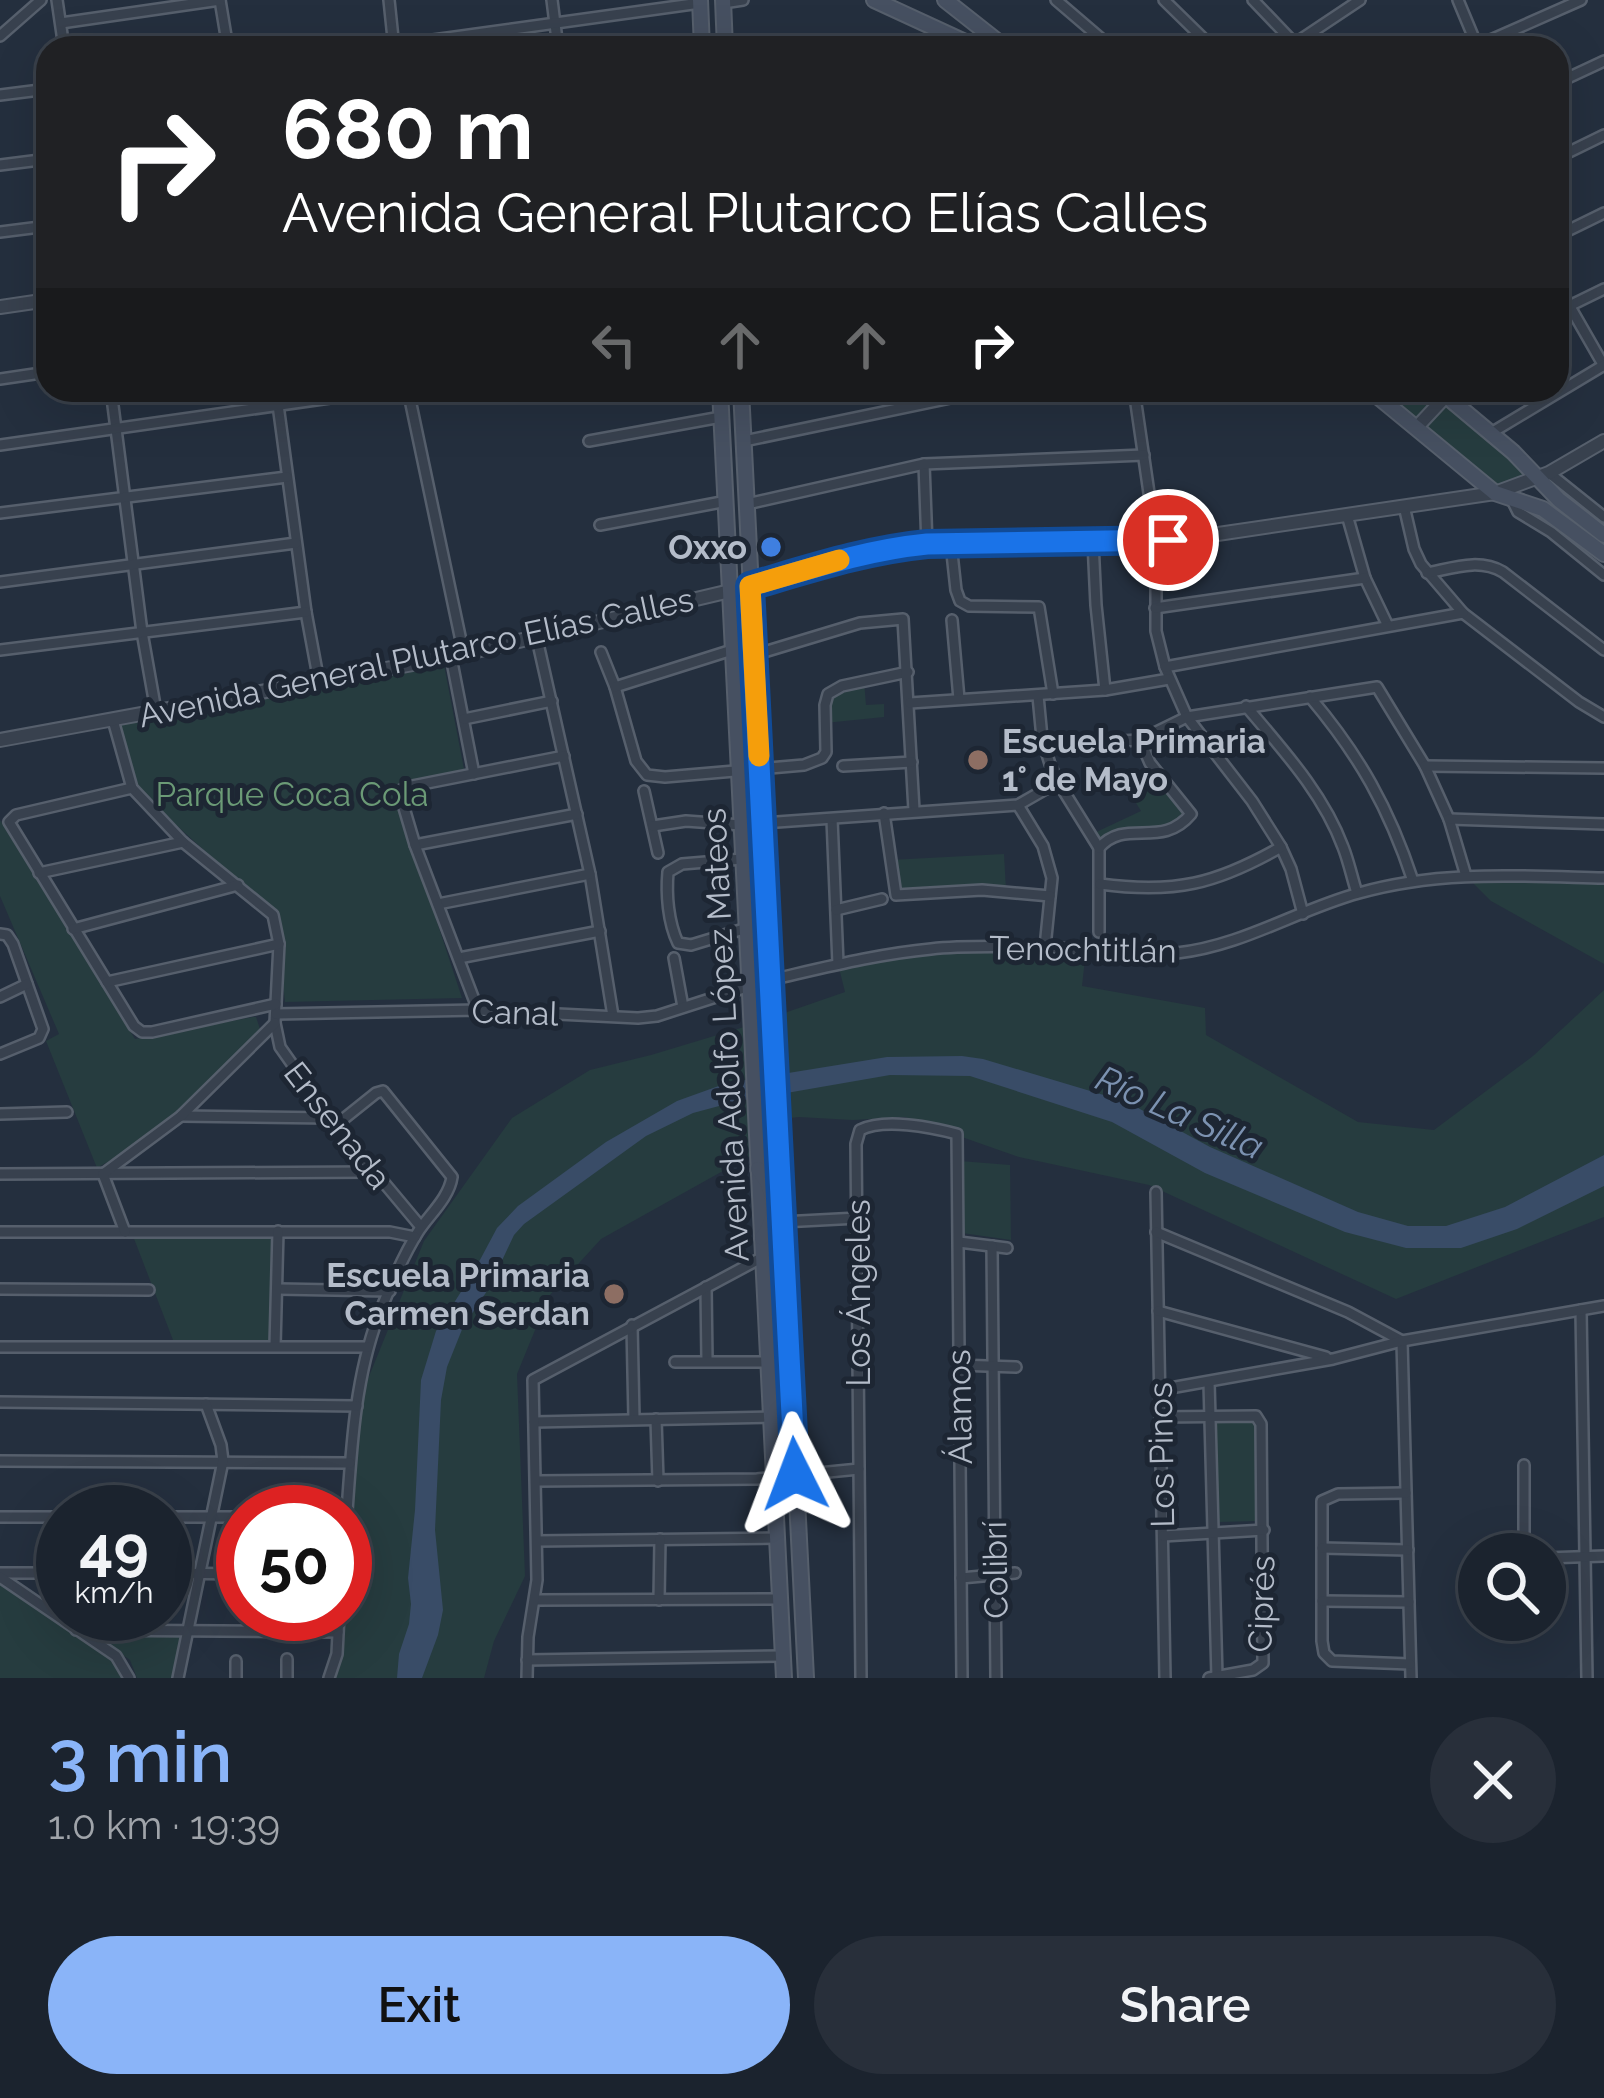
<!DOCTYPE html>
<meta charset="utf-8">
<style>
:root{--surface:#1b232e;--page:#282f3a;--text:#f1f3f6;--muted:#a0a4aa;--line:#39404a;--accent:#8ab4f8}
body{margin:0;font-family:Raleway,sans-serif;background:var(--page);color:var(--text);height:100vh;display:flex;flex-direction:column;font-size:45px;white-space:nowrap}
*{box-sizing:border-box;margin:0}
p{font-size:39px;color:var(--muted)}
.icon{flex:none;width:66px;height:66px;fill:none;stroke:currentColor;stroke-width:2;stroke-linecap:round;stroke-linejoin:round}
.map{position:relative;height:1678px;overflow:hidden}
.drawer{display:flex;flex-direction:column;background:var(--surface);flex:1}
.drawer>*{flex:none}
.hud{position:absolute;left:36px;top:36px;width:1533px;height:366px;border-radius:36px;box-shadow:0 12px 48px #0002,0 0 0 3px var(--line);background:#202124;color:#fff;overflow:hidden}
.fabs{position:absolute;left:1458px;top:1533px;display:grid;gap:24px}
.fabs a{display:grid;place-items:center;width:108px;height:108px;border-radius:50%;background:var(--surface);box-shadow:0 12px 48px #0002,0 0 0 3px var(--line);font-size:60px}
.speed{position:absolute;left:36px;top:1485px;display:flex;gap:24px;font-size:60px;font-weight:700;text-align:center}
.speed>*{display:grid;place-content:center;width:156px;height:156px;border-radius:50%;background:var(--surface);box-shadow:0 12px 48px #0002,0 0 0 3px var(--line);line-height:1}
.speed small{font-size:30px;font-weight:400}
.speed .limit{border:18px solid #d22;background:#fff;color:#111}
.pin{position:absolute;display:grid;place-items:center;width:102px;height:102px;color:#fff;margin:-51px;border:6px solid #fff;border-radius:50%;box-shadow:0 3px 12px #0007}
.me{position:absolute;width:132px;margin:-66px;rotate:357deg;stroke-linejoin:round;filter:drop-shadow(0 0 9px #0008)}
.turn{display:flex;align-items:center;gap:42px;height:252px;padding:0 48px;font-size:54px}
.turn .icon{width:156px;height:156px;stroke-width:2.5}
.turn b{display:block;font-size:84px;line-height:102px}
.lanes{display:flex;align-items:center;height:114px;padding:0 48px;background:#0003;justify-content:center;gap:60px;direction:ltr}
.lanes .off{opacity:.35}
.round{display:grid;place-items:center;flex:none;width:126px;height:126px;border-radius:63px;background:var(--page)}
.summary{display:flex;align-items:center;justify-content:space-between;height:204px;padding:0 48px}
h1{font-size:72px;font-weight:600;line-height:90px;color:var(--accent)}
.cta{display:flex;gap:24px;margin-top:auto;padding:24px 48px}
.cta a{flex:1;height:138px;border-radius:72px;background:var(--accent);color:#111;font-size:48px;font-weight:600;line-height:138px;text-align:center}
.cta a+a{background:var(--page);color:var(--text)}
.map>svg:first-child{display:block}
.green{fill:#263c3f}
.water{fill:#394c67}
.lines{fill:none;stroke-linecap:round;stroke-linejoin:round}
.minor-casing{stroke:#565f6c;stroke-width:14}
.tertiary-casing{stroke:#565f6c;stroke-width:16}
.secondary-casing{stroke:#565f6c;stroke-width:18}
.minor{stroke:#38414e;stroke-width:9}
.tertiary{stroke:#38414e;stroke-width:12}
.secondary{stroke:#465061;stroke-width:14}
.route-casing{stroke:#114b97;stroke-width:30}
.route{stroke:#1a73e8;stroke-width:21}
.slow{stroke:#f59e0b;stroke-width:21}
.shop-dot{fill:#3f7fe0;stroke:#1d2633;stroke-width:4.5}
.education-dot{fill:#8d6e63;stroke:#1d2633;stroke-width:4.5}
.labels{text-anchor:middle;stroke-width:10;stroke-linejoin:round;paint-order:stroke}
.poi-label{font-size:33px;font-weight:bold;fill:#b4bcc9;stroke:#1d2633;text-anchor:end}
.street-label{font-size:33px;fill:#b4bcc9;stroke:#1d2633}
.park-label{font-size:33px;fill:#6b9a76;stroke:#1d2633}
.water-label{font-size:36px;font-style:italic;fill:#7c92b1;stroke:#1d2633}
</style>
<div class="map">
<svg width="1604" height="1678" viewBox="0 0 1604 1678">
<rect width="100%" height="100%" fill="#242f3e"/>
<g class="green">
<polygon points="1370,390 1439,390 1539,477 1495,493"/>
<polygon points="444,665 464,769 393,788 462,998 285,1002 276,915 135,788 119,721"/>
<polygon points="864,681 866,705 884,704 884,717 825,723 828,694"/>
<polygon points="1155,769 1191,814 1180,826 1115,835 1099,848 1092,834 1141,811 1126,787"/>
<polygon points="0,820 135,1039 253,1017 256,1017 260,1029 158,1133 97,1168 46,1041 59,1034 0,896"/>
<polygon points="1004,854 1006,890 900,896 890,860"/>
<polygon points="1466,876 1604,878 1604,964 1491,901"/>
<polygon points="1086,950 1082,986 1205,1008 1206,1035 1358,1122 1434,1130 1533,1056 1604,990 1604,1217 1396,1299 1149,1185 1019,1157 905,1117 853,1120 799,1117 763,1121 765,1153 748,1157 601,1239 549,1296 517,1374 525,1576 494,1641 484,1678 327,1678 334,1614 345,1614 345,1514 357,1406 424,1241 512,1118 590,1070 651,1055 744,1027 845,992 838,964 914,951"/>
<polygon points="960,1161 1010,1165 1011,1240 962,1233"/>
<polygon points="133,1236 269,1237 272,1241 272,1338 267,1342 173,1340"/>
<polygon points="1257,1418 1257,1521 1219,1522 1213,1420"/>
<polygon points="0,1577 116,1656 129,1678 0,1678"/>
<polygon points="177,1632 180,1636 172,1678 137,1678 130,1660 98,1637 100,1634"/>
</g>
<polygon class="water" points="962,1056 983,1059 1127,1102 1210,1147 1358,1212 1408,1226 1446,1226 1505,1207 1604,1155 1604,1186 1517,1229 1461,1248 1406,1248 1345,1232 1205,1173 1112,1122 970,1076 890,1075 734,1102 693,1113 646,1136 524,1224 514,1235 489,1288 463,1327 447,1367 441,1400 435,1530 443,1610 438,1635 422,1678 397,1678 399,1654 409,1624 411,1604 408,1578 415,1510 421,1380 436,1331 473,1273 497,1228 518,1206 606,1142 677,1101 727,1083 887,1057"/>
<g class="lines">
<defs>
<g id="minor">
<polyline points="57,0 64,48"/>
<polyline points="220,0 228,48"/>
<polyline points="389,0 394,48"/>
<polyline points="552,0 558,48"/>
<polyline points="1056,0 1112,48"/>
<polyline points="1164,0 1213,48"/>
<polyline points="1253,0 1299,48"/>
<polyline points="1458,0 1478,48"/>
<polyline points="723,3 743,0"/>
<polyline points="61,23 220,0"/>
<polyline points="0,36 41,0"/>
<polyline points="1477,46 1581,0"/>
<polyline points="375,48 700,3"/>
<polyline points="1288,48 1360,0"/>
<polyline points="1557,83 1604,61"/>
<polyline points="0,95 48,89"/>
<polyline points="1557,158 1604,135"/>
<polyline points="0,165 48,159"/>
<polyline points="0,232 48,226"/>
<polyline points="1557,236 1604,213"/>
<polyline points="1557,284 1604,366"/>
<polyline points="1557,312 1604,289"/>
<polyline points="0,379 48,372"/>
<polyline points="111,390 142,632 156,711"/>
<polyline points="276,390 306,612 319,682"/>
<polyline points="408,390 464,655"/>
<polyline points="1134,390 1156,541 1156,631 1165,667 1187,717 1252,801 1281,847 1291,869 1303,914"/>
<polyline points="1491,433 1604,365"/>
<polyline points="589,441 721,417"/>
<polyline points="744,441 989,390"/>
<polyline points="0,445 386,390"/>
<polyline points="924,464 927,545"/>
<polyline points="1549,473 1604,517"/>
<polyline points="1511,498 1518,512 1551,532 1604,575"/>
<polyline points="747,504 924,464 1144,455"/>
<polyline points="1404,506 1414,549 1421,564 1463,613 1579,702 1604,717"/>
<polyline points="0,513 287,477"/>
<polyline points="1347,515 1365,578 1388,626"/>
<polyline points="600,525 727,501"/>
<polyline points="1093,542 1096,605 1105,690"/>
<polyline points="951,544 956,590 960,601 969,606 1039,607 1053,694"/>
<path d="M 1427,573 C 1453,568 1479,558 1503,572 L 1604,650"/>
<polyline points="0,582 296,543"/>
<polyline points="1155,608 1365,578"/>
<polyline points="952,620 959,699"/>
<polyline points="537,639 590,874 613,1016"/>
<polyline points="0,650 306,612"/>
<polyline points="601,652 615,687 636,761 647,775 665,777 804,765 822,758 826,752 825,705 828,694 842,686 908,672"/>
<polyline points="754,655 860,623 903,619 914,810"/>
<polyline points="451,657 474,774"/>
<polyline points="1165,667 1463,613"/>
<polyline points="615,687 732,650"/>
<polyline points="1038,696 1042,738 1050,764 1058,782 1099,848 1099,932"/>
<path d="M 1310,697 C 1359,755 1389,808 1413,881"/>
<polyline points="910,703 1105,690 1169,679"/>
<path d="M 1246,706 C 1282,749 1323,793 1343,847 C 1349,862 1352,878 1357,893"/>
<polyline points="464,719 552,701"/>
<polyline points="113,720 132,788 183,842 273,915 279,944 275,1023 280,1047 330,1118 421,1227"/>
<polyline points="1043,745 1140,740 1187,717 1377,687 1425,766 1449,819 1466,876"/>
<polyline points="843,766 912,762"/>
<polyline points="1425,766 1604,768"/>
<polyline points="132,788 16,815 9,822 134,1026 142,1032 152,1032 276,1004"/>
<polyline points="644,791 658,853"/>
<polyline points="1018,805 1043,846 1052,878 1045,947"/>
<polyline points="884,813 896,895 982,890 1050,896"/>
<polyline points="832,819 838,964"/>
<polyline points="1449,819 1604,824"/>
<polyline points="763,823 1018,805 1058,782"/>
<polyline points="653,826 686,821 741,825"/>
<polyline points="415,845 577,814"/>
<path d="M 1099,848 C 1126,817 1161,850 1191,814 L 1150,763 L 1140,740"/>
<path d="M 742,859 L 682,864 L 668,872 C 666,894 668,922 678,943 L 691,945 L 747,928"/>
<polyline points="39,873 183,842"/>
<path d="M 1100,884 C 1175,894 1216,884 1281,847"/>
<polyline points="438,904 590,874"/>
<polyline points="836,910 882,899"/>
<polyline points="73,929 238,885"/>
<polyline points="0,934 7,935 13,944 43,1029 39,1038 0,1054"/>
<polyline points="459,958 600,931"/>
<polyline points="674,958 683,1007"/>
<path d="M 770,980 C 823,968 877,954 931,949 C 967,945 1004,947 1041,947 C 1086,948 1132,959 1177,953 C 1242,946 1297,910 1359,893 C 1439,870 1522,876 1604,878"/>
<polyline points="107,982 279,944"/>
<polyline points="0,997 27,984"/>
<polyline points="478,1010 415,845 399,791 407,787 564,756"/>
<polyline points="276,1014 478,1010 638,1018 657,1016 750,986"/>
<polyline points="0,1114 67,1112"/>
<polyline points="181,1116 330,1118"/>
<path d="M 336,1125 L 376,1093 L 383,1091 L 452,1177 C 449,1198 429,1215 418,1232 C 402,1257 389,1289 378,1317 C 352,1387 351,1464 345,1538"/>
<polyline points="0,1174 372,1172"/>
<polyline points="1156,1192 1165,1678"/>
<polyline points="782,1222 858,1218"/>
<polyline points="0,1232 390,1232 415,1237"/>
<polyline points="125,1232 103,1174 181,1116 275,1023"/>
<polyline points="1156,1232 1348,1312 1402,1341 1411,1678"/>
<polyline points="959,1242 1007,1248"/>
<polyline points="992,1246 996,1678"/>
<polyline points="706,1287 707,1361"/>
<polyline points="0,1289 149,1290"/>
<polyline points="278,1289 390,1291"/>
<polyline points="1581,1310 1587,1678"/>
<polyline points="1158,1311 1326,1357"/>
<polyline points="632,1325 634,1419"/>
<polyline points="275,1346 278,1231"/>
<polyline points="0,1347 368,1347"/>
<polyline points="675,1362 768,1362"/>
<polyline points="958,1365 1016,1367"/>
<polyline points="1209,1382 1217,1677"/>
<polyline points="1159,1390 1333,1359 1402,1341 1604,1306"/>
<polyline points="0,1402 357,1406"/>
<polyline points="1160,1417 1256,1416 1261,1424 1263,1663 1253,1670 1209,1678"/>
<polyline points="656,1419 658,1481"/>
<polyline points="534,1422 771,1417"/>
<polyline points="0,1461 350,1463"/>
<polyline points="1524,1465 1524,1540 1528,1554"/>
<polyline points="537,1481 757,1479 859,1469"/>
<polyline points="1406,1493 1338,1494 1322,1501 1322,1641 1324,1653 1332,1661 1410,1664"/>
<polyline points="0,1517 63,1517"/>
<polyline points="165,1517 243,1517"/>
<polyline points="1163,1536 1264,1530"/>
<polyline points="537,1541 777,1538"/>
<polyline points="1322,1548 1408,1550"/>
<polyline points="1545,1558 1604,1556"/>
<polyline points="0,1573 63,1573"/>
<polyline points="165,1573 243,1574"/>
<polyline points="0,1577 116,1656 129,1678"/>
<polyline points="961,1578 1015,1573"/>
<polyline points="536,1600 781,1599"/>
<polyline points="659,1600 660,1539"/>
<polyline points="1322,1601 1409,1602"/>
<polyline points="76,1630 338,1632"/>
<polyline points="527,1660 783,1656"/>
<polyline points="236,1661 236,1678"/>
<polyline points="178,1678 223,1461 221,1445 206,1404"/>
<polyline points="287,1678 287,1659"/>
<polyline points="329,1678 337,1654 339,1614"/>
<polyline points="527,1678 528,1637 537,1580 533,1380 763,1257"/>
<path d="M 861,1678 L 856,1144 L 860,1130 C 884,1118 930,1127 957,1134 L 962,1678"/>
</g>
<g id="tertiary">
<polyline points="0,307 48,300"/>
<polyline points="1417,427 1446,396"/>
<polyline points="0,740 451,657 730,591 883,549 927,545 1184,539 1495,493 1549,473 1604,441"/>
</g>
<g id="secondary">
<polyline points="700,0 702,48"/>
<polyline points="723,0 725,48"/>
<polyline points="874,0 978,48"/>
<polyline points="945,0 1006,48"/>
<polyline points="720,390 784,1678"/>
<polyline points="741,390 806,1678"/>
<polyline points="1370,390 1495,493 1543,509 1604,554"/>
<polyline points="1439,390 1513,452 1559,500 1604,535"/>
<path d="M 758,1169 C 775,1190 779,1216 762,1238"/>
</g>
</defs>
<use href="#minor" class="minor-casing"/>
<use href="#tertiary" class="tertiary-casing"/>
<use href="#secondary" class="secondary-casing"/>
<use href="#minor" class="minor"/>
<use href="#tertiary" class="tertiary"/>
<use href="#secondary" class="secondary"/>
</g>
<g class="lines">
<defs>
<path id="route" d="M 795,1474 L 750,586 C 809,569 866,550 927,544 L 1168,540"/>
</defs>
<use href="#route" class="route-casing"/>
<use href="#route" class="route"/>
<polyline class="slow" points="759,756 750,586 839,560"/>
</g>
<circle class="shop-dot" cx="771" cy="547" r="12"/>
<g class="education-dot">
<circle cx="978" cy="760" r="12"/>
<circle cx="614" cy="1294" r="12"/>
</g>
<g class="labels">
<g class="poi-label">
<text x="747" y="559">Oxxo</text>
<text x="1002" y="753" text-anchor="start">Escuela Primaria<tspan x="1002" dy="38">1° de Mayo</tspan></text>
<text x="590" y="1287">Escuela Primaria<tspan x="590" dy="38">Carmen Serdan</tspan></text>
</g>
<g class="street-label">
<text transform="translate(416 657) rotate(-12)" y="12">Avenida General Plutarco Elías Calles</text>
<text transform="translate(1083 949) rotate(1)" y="12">Tenochtitlán</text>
<text transform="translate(515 1012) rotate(2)" y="12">Canal</text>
<text transform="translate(725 1035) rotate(-93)" y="12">Avenida Adolfo López Mateos</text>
<text transform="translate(338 1125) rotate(52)" y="12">Ensenada</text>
<text transform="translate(858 1293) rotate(-90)" y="12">Los Ángeles</text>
<text transform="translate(959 1407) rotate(-91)" y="12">Álamos</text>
<text transform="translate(1161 1455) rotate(-91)" y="12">Los Pinos</text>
<text transform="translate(995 1570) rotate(-91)" y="12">Colibrí</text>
<text transform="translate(1261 1604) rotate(-88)" y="12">Ciprés</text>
</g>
<g class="park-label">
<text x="292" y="806">Parque Coca Cola</text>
</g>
<g class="water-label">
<text transform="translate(1180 1112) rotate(24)" y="13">Río La Silla</text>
</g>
</g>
</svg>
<div class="fabs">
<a><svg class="icon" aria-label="search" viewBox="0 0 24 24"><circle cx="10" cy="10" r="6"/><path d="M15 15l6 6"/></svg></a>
</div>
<div class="speed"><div>49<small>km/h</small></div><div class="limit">50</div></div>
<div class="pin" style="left:1168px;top:540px;background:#d93025"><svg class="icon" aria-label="arrive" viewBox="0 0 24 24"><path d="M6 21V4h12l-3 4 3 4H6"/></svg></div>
<svg class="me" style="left:795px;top:1474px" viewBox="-20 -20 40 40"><path d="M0-17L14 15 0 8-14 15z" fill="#1a73e8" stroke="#fff" stroke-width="4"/></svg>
<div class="hud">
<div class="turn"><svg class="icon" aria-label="right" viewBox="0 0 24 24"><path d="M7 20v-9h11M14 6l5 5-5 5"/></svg><div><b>680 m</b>Avenida General Plutarco Elías Calles</div></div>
<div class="lanes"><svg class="icon off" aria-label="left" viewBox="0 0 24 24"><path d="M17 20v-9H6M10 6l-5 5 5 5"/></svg><svg class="icon off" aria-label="ahead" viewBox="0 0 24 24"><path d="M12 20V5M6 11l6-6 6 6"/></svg><svg class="icon off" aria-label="ahead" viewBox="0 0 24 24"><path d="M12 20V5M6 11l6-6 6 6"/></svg><svg class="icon" aria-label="right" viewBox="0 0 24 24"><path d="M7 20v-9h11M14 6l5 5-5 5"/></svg></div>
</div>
</div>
<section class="drawer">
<div class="summary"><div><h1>3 min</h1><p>1.0 km · 19:39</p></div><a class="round"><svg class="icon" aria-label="close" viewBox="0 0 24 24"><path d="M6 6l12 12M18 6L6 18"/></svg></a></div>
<div class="cta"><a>Exit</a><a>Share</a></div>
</section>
